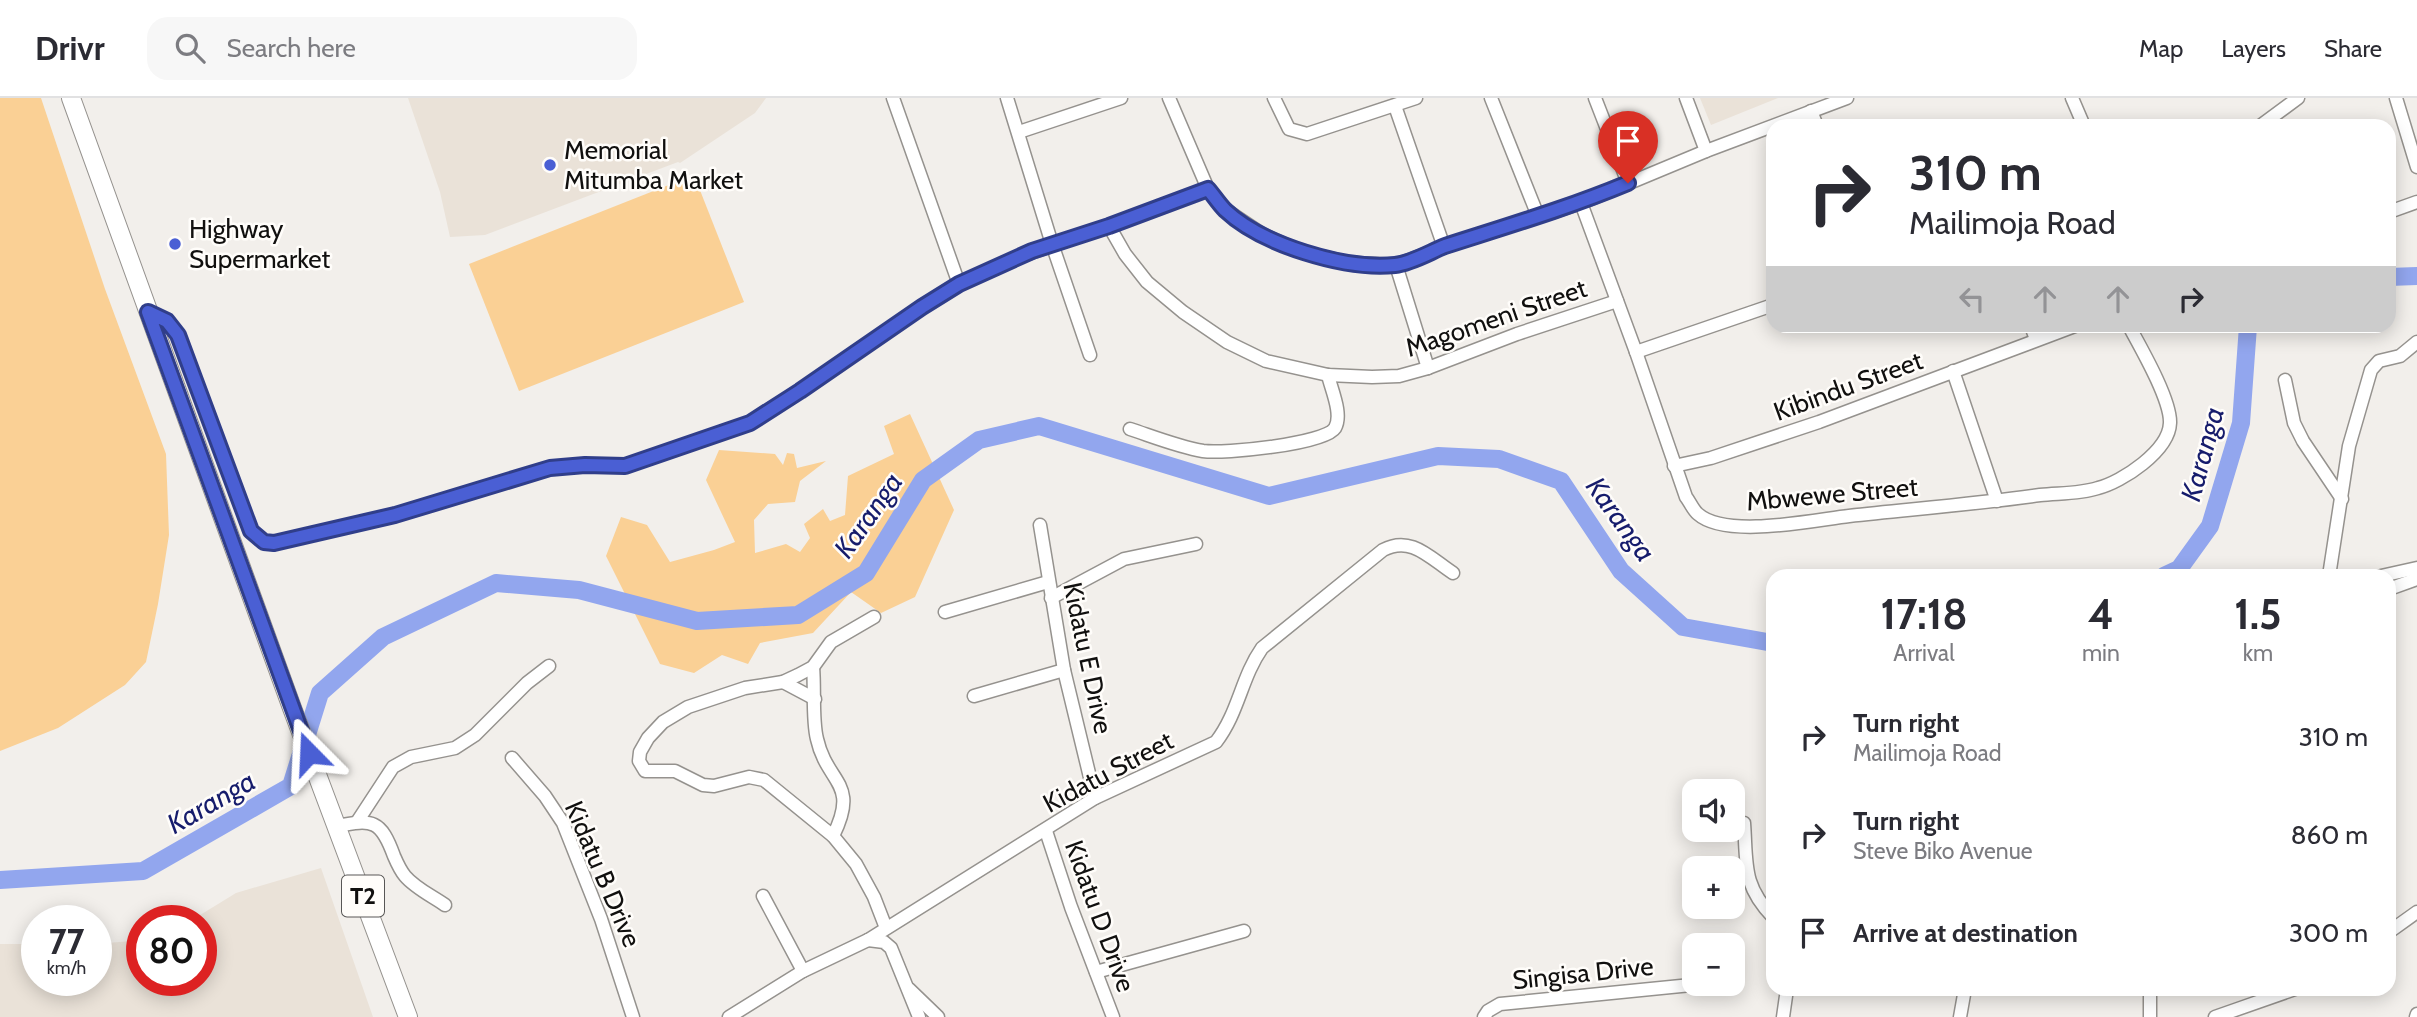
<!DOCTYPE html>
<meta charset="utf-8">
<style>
:root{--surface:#fff;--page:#f7f7f7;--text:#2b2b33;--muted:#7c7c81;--line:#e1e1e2}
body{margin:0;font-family:Cabin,sans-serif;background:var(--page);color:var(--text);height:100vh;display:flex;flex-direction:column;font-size:26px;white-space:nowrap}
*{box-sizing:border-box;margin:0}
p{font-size:23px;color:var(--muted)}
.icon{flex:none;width:38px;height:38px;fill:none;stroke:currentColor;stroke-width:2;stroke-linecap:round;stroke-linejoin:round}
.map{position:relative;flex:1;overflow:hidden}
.details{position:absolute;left:1766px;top:471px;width:630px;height:427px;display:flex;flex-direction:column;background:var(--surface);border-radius:21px;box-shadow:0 4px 18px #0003}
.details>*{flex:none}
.hud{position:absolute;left:1766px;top:21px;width:630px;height:214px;border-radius:21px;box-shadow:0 4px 18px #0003;background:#fff;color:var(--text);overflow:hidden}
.controls{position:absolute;left:1682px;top:681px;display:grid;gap:14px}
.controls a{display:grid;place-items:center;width:63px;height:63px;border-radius:14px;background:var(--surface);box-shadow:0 4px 18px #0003;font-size:35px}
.speed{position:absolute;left:21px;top:807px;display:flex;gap:14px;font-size:35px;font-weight:700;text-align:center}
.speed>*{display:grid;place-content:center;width:91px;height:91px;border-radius:50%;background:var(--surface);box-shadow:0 4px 18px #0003;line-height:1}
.speed small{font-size:18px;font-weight:400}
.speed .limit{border:10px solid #d22;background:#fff;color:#111}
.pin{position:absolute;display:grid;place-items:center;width:60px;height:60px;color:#fff;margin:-72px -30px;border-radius:50% 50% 50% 0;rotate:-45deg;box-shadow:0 0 7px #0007}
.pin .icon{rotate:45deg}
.me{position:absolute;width:77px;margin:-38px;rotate:339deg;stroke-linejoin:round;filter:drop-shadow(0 0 5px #0008)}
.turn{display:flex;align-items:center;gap:24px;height:147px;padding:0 28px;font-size:32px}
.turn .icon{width:91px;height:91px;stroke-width:2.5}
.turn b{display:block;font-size:49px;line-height:60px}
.lanes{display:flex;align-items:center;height:66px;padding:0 28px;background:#0003;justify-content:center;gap:35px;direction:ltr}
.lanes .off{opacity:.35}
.eta{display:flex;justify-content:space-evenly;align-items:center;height:119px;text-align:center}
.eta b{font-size:42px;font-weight:700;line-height:49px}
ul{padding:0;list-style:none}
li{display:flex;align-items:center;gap:21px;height:98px;padding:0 28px}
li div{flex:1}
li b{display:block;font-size:26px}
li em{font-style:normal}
header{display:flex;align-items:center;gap:42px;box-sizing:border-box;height:98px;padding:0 35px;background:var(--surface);border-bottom:2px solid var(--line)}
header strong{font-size:33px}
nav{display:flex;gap:38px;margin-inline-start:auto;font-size:24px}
.search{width:490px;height:63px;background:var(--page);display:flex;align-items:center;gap:18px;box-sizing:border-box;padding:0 24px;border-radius:21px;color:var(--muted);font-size:26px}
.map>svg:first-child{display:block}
.built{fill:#eae2d8}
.green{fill:#fad095}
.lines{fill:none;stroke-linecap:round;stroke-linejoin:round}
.river{stroke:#92a6ee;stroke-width:18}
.minor-casing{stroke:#95928e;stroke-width:15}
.highway-casing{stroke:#95928e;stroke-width:20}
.minor{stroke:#fff;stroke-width:12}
.highway{stroke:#fff;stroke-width:18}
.route-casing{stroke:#303e8a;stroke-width:18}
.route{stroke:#4a5fd4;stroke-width:12}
.poi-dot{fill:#4a5fd4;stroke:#fffdfa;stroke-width:2.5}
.labels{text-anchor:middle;stroke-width:5;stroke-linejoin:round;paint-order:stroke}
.shield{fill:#fffdfa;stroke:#585756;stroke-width:2}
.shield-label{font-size:24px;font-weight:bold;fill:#11100f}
.poi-label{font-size:26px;fill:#11100f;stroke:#fffdfa;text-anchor:start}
.street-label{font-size:26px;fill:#11100f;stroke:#fffdfa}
.water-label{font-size:28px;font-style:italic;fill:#161c6c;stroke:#fffdfa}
</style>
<header>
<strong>Drivr</strong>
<div class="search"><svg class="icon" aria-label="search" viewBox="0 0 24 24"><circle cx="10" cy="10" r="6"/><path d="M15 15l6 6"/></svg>Search here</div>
<nav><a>Map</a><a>Layers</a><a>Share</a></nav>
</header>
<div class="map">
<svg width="2417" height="919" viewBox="0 0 2417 919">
<rect width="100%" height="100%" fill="#f2efeb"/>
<g class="built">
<polygon points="408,0 766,0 755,15 680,65 678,64 485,137 450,139 440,94"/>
<polygon points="1700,0 1778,0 1711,27"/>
<polygon points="321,770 373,919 0,919 0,846 37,846 37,882 96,882 96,846 142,842 142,882 201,882 201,822 192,822 236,795"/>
</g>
<g class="green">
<polygon points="0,0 41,0 105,191 166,356 169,437 158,506 146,564 125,587 58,630 0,653"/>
<polygon points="694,77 744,204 519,293 469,166"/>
<polygon points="910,316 954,412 915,499 881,515 851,494 813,535 760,545 748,566 722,557 694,575 660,566 606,458 621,419 647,427 670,464 714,452 735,444 706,382 719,352 775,356 783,367 787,355 794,356 797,370 826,363 800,383 795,404 768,406 754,422 755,455 786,446 800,454 810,440 804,426 823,411 830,423 845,417 848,378 894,356 884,328"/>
</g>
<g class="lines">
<g class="river">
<polyline points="2389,179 2417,178"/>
<polyline points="2164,478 2179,471 2210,428 2241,325 2248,228"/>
<polyline points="0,782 143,773 291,688 320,595 383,539 496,485 579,492 697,523 798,517 866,475 923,382 979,342 1039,328 1269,398 1438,358 1499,361 1561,383 1621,473 1683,529 1773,545"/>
</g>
<defs>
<g id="minor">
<polyline points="893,0 959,186"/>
<polyline points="1007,0 1052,146 1090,257"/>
<polyline points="1169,0 1208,91 1226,112 1262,136 1302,154 1351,165 1396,167 1444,149 1581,105 1706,53 1847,0"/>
<polyline points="1274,0 1289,31 1307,36 1416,0"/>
<polyline points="1491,0 1538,118"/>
<polyline points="1595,0 1628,85"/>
<polyline points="1686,0 1706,53"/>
<polyline points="2072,0 2084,28"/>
<polyline points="2396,0 2417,69"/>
<polyline points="1395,8 1444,149"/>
<polyline points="1811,13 1817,28"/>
<polyline points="2260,28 2298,0"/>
<polyline points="1019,34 1121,0"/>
<path d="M 1581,105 L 1636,254 L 1686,399 C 1690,404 1693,412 1698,416 C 1726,441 1814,422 1849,418 C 1913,411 1977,406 2040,397 C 2059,395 2080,396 2098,390 C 2122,384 2169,353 2170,325 C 2171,302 2141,250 2129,228"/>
<polyline points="2389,114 2417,104"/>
<polyline points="1109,128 1125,156 1147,184 1183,214 1227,244 1266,263 1328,277 1372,279 1399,278 1428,270 1517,236 1617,203"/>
<polyline points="1396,167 1428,270"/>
<polyline points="148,214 167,223 178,237 251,433 264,444 274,445 395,417 550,370 585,367 625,368 750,325 800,293 922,209 959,186 1013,161 1109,128 1208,91"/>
<polyline points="2031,228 2036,241"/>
<polyline points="1636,254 1773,207"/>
<polyline points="1953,273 1997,403"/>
<polyline points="2285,282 2294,325 2303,343 2342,401"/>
<path d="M 1130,331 C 1154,339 1179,349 1203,353 C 1224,356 1325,346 1335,330 C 1343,316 1331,291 1328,277"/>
<polyline points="1674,368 1711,360 1819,324 2075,228"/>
<polyline points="1040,427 1064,572 1095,700"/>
<polyline points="2329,478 2349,348 2371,272 2379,263 2400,258 2417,244"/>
<polyline points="2381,478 2417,470"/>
<polyline points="2389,491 2417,481"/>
<polyline points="1051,500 1124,461 1196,446"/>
<polyline points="945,514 1048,484"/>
<polyline points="874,519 831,544 813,569 798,577 783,584 745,590 688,609 663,624 648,640 640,654 639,663 645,673 675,673 703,687 714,688 749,679 764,682 833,738 856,766 874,799 886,830"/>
<path d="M 813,569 C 815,590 812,622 817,641 C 827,686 860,684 833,738"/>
<polyline points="783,584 815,601"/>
<polyline points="974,598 1064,572"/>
<polyline points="512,660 545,698 563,725 601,821 633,919"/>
<polyline points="357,724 393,669 411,659 455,650 475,637 527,585 549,568"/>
<path d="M 1744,725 C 1747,766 1742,787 1773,819"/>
<path d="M 337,728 C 373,721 381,722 394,758 C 397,765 400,772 405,778 C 415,790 432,798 445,807"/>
<polyline points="1046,733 1071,809 1113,919"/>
<polyline points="763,798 803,873"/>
<polyline points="2389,834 2417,814"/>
<polyline points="868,842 884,844 891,850 919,919"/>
<polyline points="1096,874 1244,833"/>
<polyline points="909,891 938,919"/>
<polyline points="2150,891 2150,919"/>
<path d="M 729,919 L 803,873 L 868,842 L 1095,700 L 1216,644 C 1239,614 1241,580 1262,550 L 1383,452 C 1411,437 1430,460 1453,475"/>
<polyline points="1484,919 1488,913 1500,906 1691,887"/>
<polyline points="1783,919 1787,891"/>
<polyline points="1960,919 1965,891"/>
<polyline points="2215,919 2295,891"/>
<polyline points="2416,919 2417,916"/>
</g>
<polyline id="highway" points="71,0 292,610 408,919"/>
</defs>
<use href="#minor" class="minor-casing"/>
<use href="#highway" class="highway-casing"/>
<use href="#minor" class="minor"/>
<use href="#highway" class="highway"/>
</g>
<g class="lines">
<defs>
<path id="route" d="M 309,655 L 148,214 L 167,223 L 178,237 L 251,433 L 264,444 L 274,445 L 395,417 L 550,370 L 585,367 L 625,368 L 750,325 L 800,293 L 922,209 L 959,186 L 1032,153 L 1109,128 L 1208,91 C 1214,98 1219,106 1225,112 C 1262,147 1345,172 1395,167 C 1412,165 1430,154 1445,148 C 1507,128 1568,110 1628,85"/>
</defs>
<use href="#route" class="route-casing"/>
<use href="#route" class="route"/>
</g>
<g class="poi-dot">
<circle cx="550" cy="67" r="7"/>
<circle cx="175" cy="146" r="7"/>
</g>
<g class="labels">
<rect class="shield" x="342" y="777.5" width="42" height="41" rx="5"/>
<g class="shield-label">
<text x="363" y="806">T2</text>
</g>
<g class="poi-label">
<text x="564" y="61">Memorial<tspan x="564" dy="30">Mitumba Market</tspan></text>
<text x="189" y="140">Highway<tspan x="189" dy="30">Supermarket</tspan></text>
</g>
<g class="street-label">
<text transform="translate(1496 220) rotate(-19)" y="9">Magomeni Street</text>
<text transform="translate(1848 288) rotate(-20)" y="9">Kibindu Street</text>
<text transform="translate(1832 396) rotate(-5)" y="9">Mbwewe Street</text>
<text transform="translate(1088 560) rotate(78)" y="9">Kidatu E Drive</text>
<text transform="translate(1108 674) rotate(-28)" y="9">Kidatu Street</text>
<text transform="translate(603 776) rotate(67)" y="9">Kidatu B Drive</text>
<text transform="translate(1100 818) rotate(70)" y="9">Kidatu D Drive</text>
<text transform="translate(1583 875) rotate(-6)" y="9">Singisa Drive</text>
</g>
<g class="water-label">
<text transform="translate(2202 356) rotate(-75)" y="10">Karanga</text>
<text transform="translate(868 417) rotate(-55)" y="10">Karanga</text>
<text transform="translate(1621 421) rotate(54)" y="10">Karanga</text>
<text transform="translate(211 704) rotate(-30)" y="10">Karanga</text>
</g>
</g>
</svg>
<div class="controls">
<a><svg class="icon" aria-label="sound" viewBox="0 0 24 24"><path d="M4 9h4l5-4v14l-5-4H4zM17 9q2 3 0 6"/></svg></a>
<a>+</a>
<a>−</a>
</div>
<div class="speed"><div>77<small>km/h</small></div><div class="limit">80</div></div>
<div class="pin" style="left:1628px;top:85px;background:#d93025"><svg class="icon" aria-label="arrive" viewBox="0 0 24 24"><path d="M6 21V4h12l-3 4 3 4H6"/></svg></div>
<svg class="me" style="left:309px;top:655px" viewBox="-20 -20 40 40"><path d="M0-17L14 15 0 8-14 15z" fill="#4a5fd4" stroke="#fff" stroke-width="4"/></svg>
<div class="hud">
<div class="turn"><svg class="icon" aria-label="right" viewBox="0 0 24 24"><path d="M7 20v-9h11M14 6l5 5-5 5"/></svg><div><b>310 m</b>Mailimoja Road</div></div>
<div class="lanes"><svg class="icon off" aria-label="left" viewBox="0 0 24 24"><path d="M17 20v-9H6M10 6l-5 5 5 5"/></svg><svg class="icon off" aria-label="ahead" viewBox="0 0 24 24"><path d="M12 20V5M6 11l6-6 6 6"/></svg><svg class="icon off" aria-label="ahead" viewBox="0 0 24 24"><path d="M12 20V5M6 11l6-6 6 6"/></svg><svg class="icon" aria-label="right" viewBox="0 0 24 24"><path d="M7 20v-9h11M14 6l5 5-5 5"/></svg></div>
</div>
<section class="details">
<div class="eta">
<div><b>17:18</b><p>Arrival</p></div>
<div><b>4</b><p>min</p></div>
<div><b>1.5</b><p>km</p></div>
</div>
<ul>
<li><svg class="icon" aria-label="right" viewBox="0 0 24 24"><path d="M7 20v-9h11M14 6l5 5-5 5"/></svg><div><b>Turn right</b><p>Mailimoja Road</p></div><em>310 m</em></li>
<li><svg class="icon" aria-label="right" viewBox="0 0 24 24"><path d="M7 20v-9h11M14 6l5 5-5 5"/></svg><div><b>Turn right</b><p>Steve Biko Avenue</p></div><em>860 m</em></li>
<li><svg class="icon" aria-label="arrive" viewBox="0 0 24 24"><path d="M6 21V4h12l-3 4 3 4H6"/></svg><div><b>Arrive at destination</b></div><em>300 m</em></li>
</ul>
</section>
</div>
